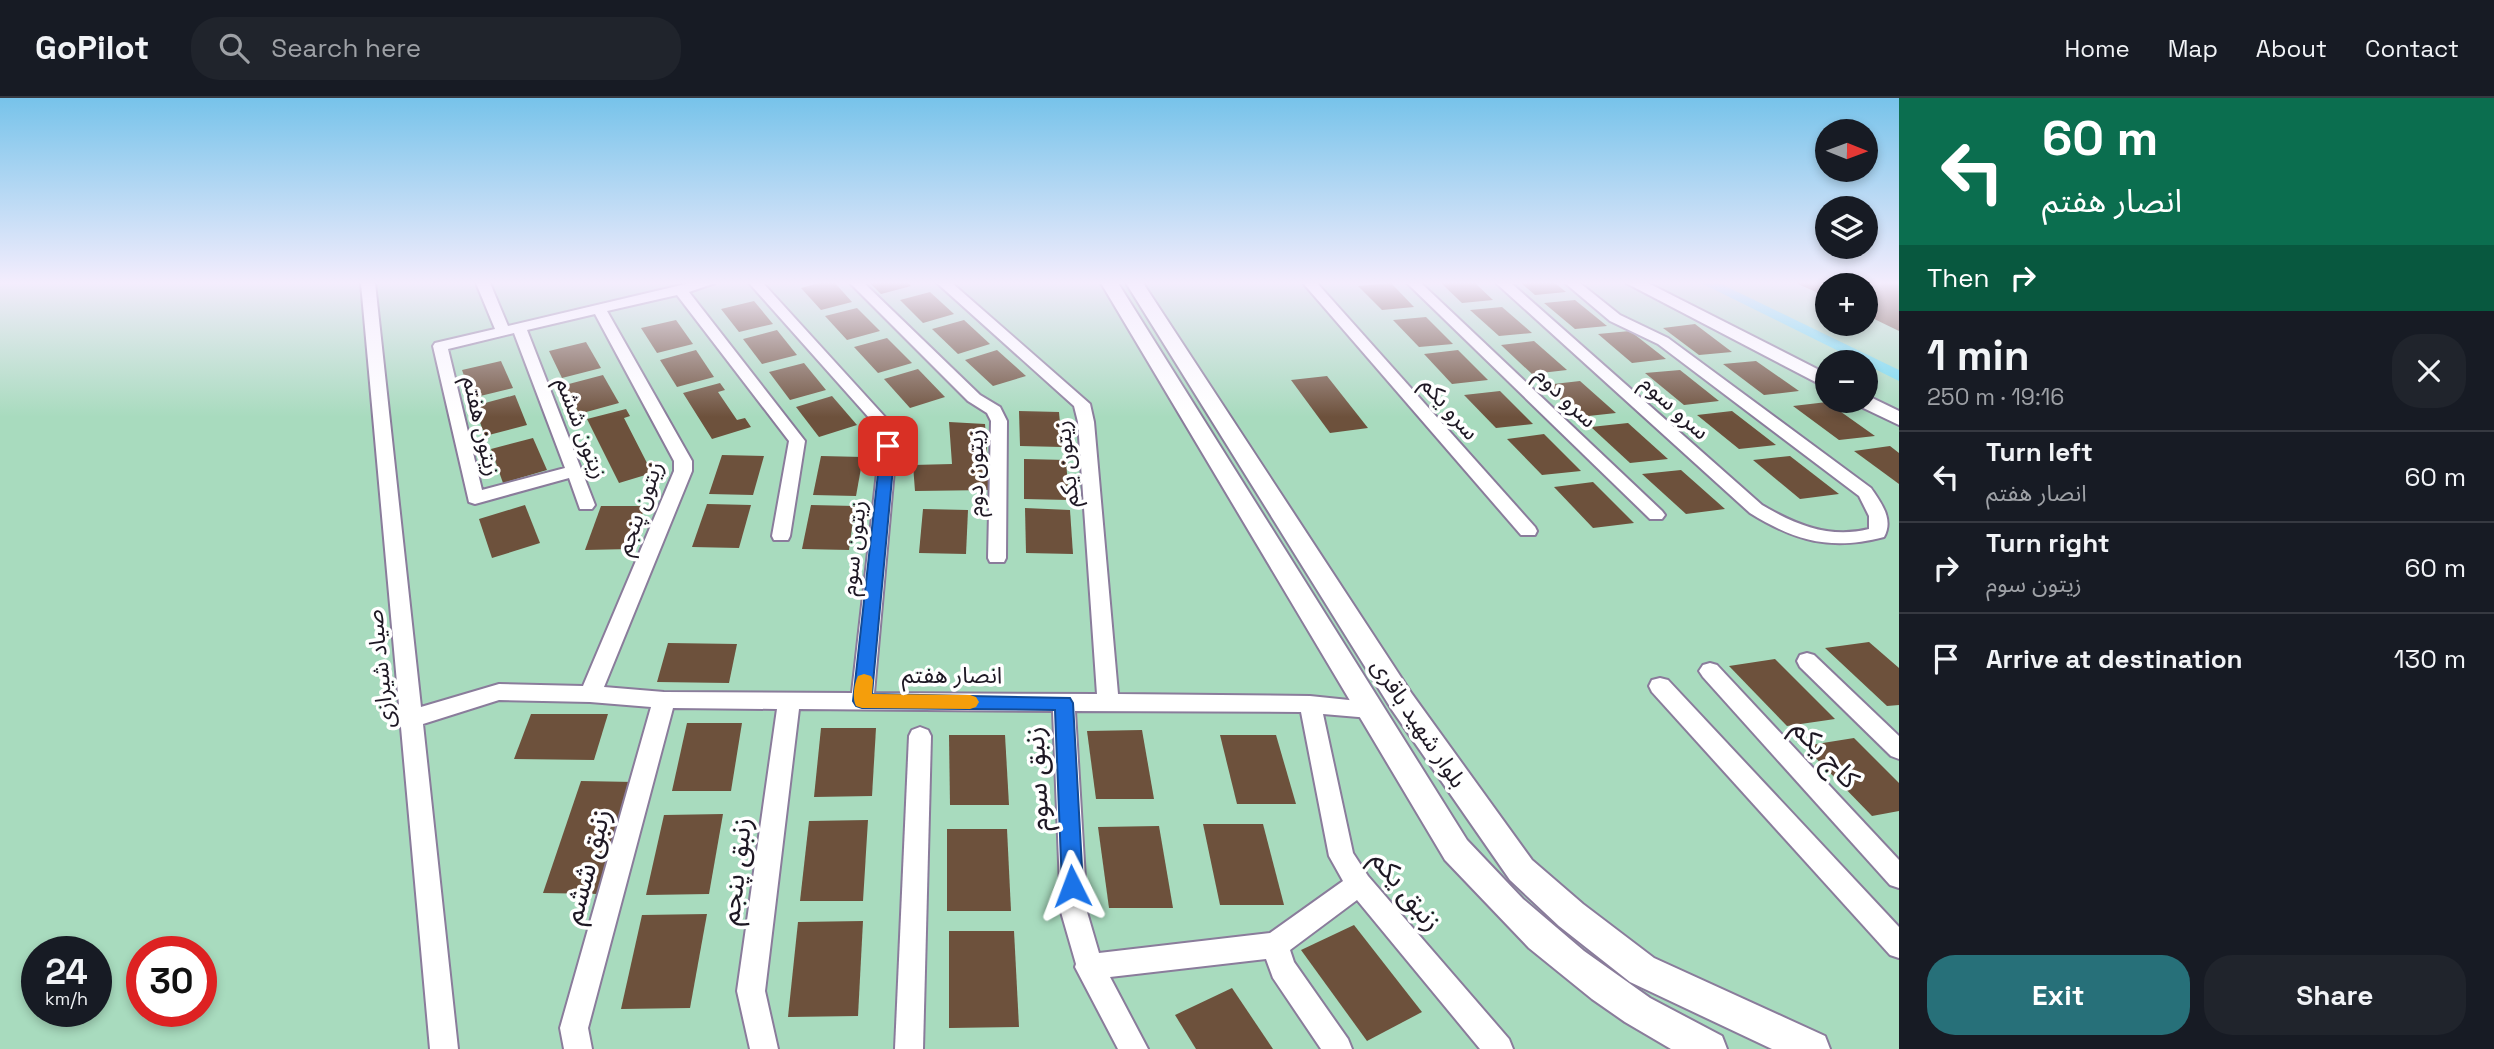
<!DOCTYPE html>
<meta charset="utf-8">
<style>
:root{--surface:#171b24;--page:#20242c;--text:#f1f3f6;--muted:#9ea1a6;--line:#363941;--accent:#277079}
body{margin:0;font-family:"Space Grotesk","Noto Sans Arabic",sans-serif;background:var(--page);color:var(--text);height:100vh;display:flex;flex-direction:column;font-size:26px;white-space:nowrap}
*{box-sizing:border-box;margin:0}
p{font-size:23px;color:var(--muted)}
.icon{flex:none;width:38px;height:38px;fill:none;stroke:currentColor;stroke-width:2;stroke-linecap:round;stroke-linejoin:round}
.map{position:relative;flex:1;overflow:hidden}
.side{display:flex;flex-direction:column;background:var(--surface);width:595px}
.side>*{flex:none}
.hud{background:#0b6e4f;color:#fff;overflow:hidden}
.needle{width:46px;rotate:91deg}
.controls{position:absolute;left:1815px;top:21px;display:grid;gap:14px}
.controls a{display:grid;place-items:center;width:63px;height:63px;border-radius:50%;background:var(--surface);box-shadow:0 4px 10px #0003;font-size:35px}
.speed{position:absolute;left:21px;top:838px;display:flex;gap:14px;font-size:35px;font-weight:700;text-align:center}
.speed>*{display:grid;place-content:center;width:91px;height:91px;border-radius:50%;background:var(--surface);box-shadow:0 4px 10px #0003;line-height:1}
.speed small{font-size:18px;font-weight:400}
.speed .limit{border:10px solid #d22;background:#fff;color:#111}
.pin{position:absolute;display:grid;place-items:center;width:60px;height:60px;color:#fff;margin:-30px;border-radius:14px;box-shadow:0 4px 10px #0006}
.me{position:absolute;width:77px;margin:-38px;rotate:357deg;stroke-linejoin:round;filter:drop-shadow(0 0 5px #0008)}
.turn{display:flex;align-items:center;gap:24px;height:147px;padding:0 28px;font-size:32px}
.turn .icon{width:91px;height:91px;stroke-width:2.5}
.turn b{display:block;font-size:49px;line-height:60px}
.then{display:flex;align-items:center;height:66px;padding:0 28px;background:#0003;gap:14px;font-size:26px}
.round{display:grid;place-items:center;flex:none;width:74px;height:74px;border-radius:28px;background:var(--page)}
.summary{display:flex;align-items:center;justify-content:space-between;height:119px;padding:0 28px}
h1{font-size:42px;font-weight:600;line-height:52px}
.primary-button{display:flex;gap:14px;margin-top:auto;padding:14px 28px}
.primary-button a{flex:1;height:80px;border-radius:28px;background:var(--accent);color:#fff;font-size:28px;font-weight:600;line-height:80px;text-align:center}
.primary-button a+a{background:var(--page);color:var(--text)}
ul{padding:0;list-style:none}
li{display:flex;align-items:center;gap:21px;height:91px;padding:0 28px;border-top:2px solid var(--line)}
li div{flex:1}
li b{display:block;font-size:26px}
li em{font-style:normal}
header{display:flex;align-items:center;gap:42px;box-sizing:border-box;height:98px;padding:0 35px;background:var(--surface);border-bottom:2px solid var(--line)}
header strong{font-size:33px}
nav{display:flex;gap:38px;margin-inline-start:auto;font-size:24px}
.search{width:490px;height:63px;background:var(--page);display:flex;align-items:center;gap:18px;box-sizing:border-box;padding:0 24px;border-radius:28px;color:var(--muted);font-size:26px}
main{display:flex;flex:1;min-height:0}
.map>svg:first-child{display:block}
.green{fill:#a8dbbe;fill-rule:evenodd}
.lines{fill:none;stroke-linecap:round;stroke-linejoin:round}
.canal{fill:#6dd9ec;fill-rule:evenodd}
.building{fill:#6d513c}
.minor-casing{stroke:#8a7c9b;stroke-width:4}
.tertiary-casing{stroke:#8a7c9b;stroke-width:4}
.minor{fill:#fff;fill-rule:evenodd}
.tertiary{fill:#fff;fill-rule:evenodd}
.route{fill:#1a73e8;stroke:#114b97;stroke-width:2}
.slow{fill:#f59e0b}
.labels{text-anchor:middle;stroke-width:7;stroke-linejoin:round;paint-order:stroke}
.street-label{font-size:23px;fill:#1e1824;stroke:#fff}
.near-street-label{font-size:28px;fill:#1e1824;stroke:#fff}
</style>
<header>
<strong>GoPilot</strong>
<div class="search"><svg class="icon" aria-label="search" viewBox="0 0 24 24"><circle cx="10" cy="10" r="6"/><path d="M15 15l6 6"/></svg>Search here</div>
<nav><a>Home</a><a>Map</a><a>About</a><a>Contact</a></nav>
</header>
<main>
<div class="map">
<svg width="1899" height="951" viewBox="0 0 1899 951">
<rect width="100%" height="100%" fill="#e7d7fa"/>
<path class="green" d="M 0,185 L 1899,185 L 1899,951 L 0,951 ZM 1827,187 L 1866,187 L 1866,226 L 1827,226 ZM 1827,264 L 1866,264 L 1866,303 L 1827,303 ZM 37,854 L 96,854 L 96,914 L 37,914 ZM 142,854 L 201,854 L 201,914 L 142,914 Z"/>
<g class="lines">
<polygon class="canal" points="1701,185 1719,185 1899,272 1899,283"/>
</g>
<g class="building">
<polygon points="819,185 835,185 852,204 821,212 801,190"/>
<polygon points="870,185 908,185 911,188 881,196"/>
<polygon points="1391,185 1414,209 1382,212 1358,188"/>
<polygon points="1441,185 1475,185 1493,202 1462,205"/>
<polygon points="1521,185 1555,185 1566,194 1535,197"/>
<polygon points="1796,185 1827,185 1827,199"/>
<polygon points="1866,185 1899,185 1899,233 1866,217"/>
<polygon points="930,194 954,216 923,225 900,202"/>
<polygon points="1575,202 1607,228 1575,231 1544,205"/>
<polygon points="754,203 773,226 739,234 721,211"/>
<polygon points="1502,209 1532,235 1499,238 1470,212"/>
<polygon points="857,210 880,233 847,242 825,218"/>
<polygon points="1426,219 1453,246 1419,249 1393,222"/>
<polygon points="676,222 693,246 657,255 641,230"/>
<polygon points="964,222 990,246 958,256 932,231"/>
<polygon points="1695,226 1732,254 1699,257 1663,230"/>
<polygon points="777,232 797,257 762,266 743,241"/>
<polygon points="1630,233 1666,261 1632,265 1598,236"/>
<polygon points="887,240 912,265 878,275 854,249"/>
<polygon points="1534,243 1567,272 1532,276 1501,247"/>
<polygon points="586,244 601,270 562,280 549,253"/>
<polygon points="696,252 714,279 677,289 660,262"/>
<polygon points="997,252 1026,278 993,288 965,262"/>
<polygon points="1458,252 1488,282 1452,286 1424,256"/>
<polygon points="501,263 513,290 472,300 462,272"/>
<polygon points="1756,263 1799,293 1764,297 1723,266"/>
<polygon points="804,265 826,292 790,302 769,274"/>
<polygon points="918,271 945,299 910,310 884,281"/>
<polygon points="1680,272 1719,303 1684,307 1645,275"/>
<polygon points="603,277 619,305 579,316 565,287"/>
<polygon points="1327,278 1368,330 1330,335 1291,282"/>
<polygon points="1580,283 1616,315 1579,319 1545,287"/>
<polygon points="720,285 725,292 718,294 737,322 745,320 751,329 712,341 683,295"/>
<polygon points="1500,293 1533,326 1496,330 1464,297"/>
<polygon points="515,297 527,327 485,338 474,308"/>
<polygon points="832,298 857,327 819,339 796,309"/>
<polygon points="1827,304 1875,338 1839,342 1793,308"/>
<polygon points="626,311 630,318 624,320 647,365 658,363 662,372 619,385 587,321"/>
<polygon points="1019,313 1059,314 1062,349 1020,348"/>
<polygon points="1732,313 1776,347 1739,351 1697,317"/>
<polygon points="949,324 985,326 990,392 915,393 913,367 952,366"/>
<polygon points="1628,325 1668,361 1630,365 1591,329"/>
<polygon points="1544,336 1581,373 1542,377 1507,341"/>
<polygon points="533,340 547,372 503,385 491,351"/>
<polygon points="1890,348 1899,355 1899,386 1854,353"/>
<polygon points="722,357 764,358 753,397 709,396"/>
<polygon points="821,358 863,359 856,398 813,397"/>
<polygon points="1790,358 1839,396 1800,401 1753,362"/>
<polygon points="1024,361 1066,362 1069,402 1024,401"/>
<polygon points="1681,372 1725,411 1686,416 1642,376"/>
<polygon points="1593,384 1634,425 1593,430 1554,389"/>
<polygon points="707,406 751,407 739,450 692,449"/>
<polygon points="525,407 540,445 492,460 479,421"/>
<polygon points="811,407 855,408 849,452 802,451"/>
<polygon points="601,408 645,408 631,451 585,452"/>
<polygon points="1025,410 1070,412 1073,456 1026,455"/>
<polygon points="923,411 968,412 966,456 919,455"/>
<polygon points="1869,544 1899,570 1899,607 1887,608 1825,550"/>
<polygon points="668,545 737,546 729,585 657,584"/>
<polygon points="1775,561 1835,621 1787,628 1729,568"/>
<polygon points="531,616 608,616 594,662 514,661"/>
<polygon points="687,625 742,625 731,693 672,693"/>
<polygon points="821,630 876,630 872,698 814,699"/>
<polygon points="1142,632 1154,701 1096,701 1087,633"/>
<polygon points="949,637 1005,637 1009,707 950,707"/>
<polygon points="1220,637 1276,637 1296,706 1237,706"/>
<polygon points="1854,640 1899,685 1899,713 1872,718 1804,648"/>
<polygon points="581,683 634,684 600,796 543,795"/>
<polygon points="723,716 709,796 646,797 664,717"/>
<polygon points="868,722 863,803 800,803 809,723"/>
<polygon points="1203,726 1263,726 1284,807 1220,807"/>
<polygon points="1159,728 1173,810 1109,810 1098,729"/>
<polygon points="947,731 1007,731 1011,813 947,813"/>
<polygon points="707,816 690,910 621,911 642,817"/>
<polygon points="863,823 858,918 788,919 798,824"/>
<polygon points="1354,827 1422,914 1367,943 1301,852"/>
<polygon points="949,833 1014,833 1019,929 949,930"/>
<polygon points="1232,890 1273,951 1196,951 1175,917"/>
</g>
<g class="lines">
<defs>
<g id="minor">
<path d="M 361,185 L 375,185 L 421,609 L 499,586 L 583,588 L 674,373 L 674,363 L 595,216 L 527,232 L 595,407 L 592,411 L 580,411 L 569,380 L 475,406 L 469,404 L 433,248 L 435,245 L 495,231 L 476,185 L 490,185 L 508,228 L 690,185 L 715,185 L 689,194 L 805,343 L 790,438 L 788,442 L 774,442 L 772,438 L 789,343 L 677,197 L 607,213 L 692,363 L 692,373 L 604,589 L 664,594 L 852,595 L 881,339 L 879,331 L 749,185 L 763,185 L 895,330 L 897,339 L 874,595 L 1097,596 L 1078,324 L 1074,308 L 937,185 L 952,185 L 1090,306 L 1094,324 L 1118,596 L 1310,598 L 1378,605 L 1381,611 L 1378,617 L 1370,620 L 1323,616 L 1353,755 L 1368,778 L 1509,941 L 1513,951 L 1480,951 L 1357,802 L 1290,852 L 1294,864 L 1348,941 L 1352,951 L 1321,951 L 1273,880 L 1266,861 L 1110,879 L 1148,951 L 1118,951 L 1075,869 L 1076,866 L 1061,814 L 1053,613 L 799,611 L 765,893 L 778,951 L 750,951 L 737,893 L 777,611 L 673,610 L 588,930 L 592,951 L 564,951 L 560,930 L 651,609 L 590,604 L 499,602 L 423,626 L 458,951 L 430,951 ZM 514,235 L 565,370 L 482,392 L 448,251 ZM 1075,613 L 1301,614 L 1329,758 L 1343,783 L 1270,835 L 1099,855 L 1087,814 Z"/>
<polygon points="850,185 864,185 980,297 1000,309 1007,323 1006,460 1004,464 990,464 988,460 991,323 987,315 968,303"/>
<polygon points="1303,185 1317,185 1535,429 1537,433 1535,437 1521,437"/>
<polygon points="1407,185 1421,185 1662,413 1665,417 1662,421 1650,421"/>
<path d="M 1496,185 L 1511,185 L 1762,407 C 1796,427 1830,441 1869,431 L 1869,418 L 1859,398 L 1658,246 L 1610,223 L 1565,185 L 1580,185 L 1620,217 L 1668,240 L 1871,390 C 1881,405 1894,421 1884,439 C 1831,453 1795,443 1750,415 Z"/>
<polygon points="1807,555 1814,557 1899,638 1899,661 1891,658 1800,569 1797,563 1800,557"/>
<polygon points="1710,565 1717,567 1899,762 1899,790 1890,787 1703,579 1699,573 1703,567"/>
<polygon points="1660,580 1668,582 1899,829 1899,860 1890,857 1652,594 1649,588 1652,582"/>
<polygon points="920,629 928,632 931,638 923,951 895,951 909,638 912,632"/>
</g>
<g id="tertiary">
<polygon points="1101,185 1118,185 1467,742 1523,801 1584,853 1650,900 1722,938 1727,951 1671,951 1625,924 1592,901 1529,850 1445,762"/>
<polygon points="1126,185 1143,185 1412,596 1532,762 1583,806 1654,860 1825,938 1830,951 1772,951 1630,884 1559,828 1510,782 1392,612"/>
<polygon points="1626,185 1648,185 1827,276 1827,290"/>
<polygon points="1866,297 1899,313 1899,327 1857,307 1854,303 1866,303"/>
</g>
</defs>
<use href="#minor" class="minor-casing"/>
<use href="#tertiary" class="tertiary-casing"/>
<use href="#minor" class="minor"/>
<use href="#tertiary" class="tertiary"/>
</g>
<linearGradient id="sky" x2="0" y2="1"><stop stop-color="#77c3ea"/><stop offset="0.58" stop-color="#f4edfd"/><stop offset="1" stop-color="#f4edfd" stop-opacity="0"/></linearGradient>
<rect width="1899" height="319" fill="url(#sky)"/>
<polygon class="route" points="888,344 895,348 872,596 1070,600 1073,605 1083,788 1080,795 1072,797 1065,795 1062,788 1055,612 862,610 856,608 853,603 881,348"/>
<path class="slow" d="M 864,576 L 871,578 L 873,582 L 872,596 L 970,597 L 976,599 L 979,604 L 976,609 L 970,611 L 862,610 L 856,608 C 852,600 854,586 858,578 Z"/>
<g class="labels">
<g class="street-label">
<text transform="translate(1566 299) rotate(44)" y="8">سرو دوم</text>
<text transform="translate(1675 309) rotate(42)" y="8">سرو سوم</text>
<text transform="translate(1450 310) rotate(49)" y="8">سرو یکم</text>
<text transform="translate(482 328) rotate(77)" y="8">زیتون هفتم</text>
<text transform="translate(582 330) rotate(69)" y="8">زیتون ششم</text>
<text transform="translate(1066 366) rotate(-96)" y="8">زیتون یکم</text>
<text transform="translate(975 375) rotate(-90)" y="8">زیتون دوم</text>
<text transform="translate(639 410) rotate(-70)" y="8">زیتون پنجم</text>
<text transform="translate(853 450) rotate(-84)" y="8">زیتون سوم</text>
<text transform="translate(380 571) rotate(-96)" y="8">صیاد شیرازی</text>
<text x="952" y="585">انصار هفتم</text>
<text transform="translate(1419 625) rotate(56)" y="8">بلوار شهید باقری</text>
</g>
<g class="near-street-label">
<text transform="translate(1826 655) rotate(47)" y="10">کاج یکم</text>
<text transform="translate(1036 681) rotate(-93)" y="10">زنبق سوم</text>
<text transform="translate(586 768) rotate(-75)" y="10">زنبق ششم</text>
<text transform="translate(735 773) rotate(-83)" y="10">زنبق پنجم</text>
<text transform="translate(1407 792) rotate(51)" y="10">زنبق یکم</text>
</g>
</g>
</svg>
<div class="controls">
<a><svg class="needle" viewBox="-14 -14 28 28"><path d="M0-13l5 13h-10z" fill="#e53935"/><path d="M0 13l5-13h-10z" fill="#9ea1a6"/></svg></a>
<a><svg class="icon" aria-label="layers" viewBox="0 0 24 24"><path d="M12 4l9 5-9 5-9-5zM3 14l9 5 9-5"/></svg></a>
<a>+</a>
<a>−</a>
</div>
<div class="speed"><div>24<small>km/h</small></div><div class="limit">30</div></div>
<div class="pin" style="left:888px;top:348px;background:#d93025"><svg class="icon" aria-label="arrive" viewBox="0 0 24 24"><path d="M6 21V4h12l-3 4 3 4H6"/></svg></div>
<svg class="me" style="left:1072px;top:788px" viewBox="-20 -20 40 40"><path d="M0-17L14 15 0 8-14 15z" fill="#1a73e8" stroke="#fff" stroke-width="4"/></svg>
</div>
<section class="side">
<div class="hud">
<div class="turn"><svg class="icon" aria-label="left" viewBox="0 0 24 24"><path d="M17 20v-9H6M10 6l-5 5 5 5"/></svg><div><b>60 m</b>انصار هفتم</div></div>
<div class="then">Then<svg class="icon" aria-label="right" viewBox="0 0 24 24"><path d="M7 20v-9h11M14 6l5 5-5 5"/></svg></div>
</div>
<div class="summary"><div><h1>1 min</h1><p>250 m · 19:16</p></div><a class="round"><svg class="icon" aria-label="close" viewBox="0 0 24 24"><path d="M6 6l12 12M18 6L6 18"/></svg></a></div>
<ul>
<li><svg class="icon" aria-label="left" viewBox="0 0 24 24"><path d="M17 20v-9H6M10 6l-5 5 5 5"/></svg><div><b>Turn left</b><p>انصار هفتم</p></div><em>60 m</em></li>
<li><svg class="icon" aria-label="right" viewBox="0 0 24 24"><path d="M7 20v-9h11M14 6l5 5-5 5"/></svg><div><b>Turn right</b><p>زیتون سوم</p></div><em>60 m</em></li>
<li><svg class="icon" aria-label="arrive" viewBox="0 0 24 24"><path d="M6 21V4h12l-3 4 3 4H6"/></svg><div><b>Arrive at destination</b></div><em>130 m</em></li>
</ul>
<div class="primary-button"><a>Exit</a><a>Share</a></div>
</section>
</main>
